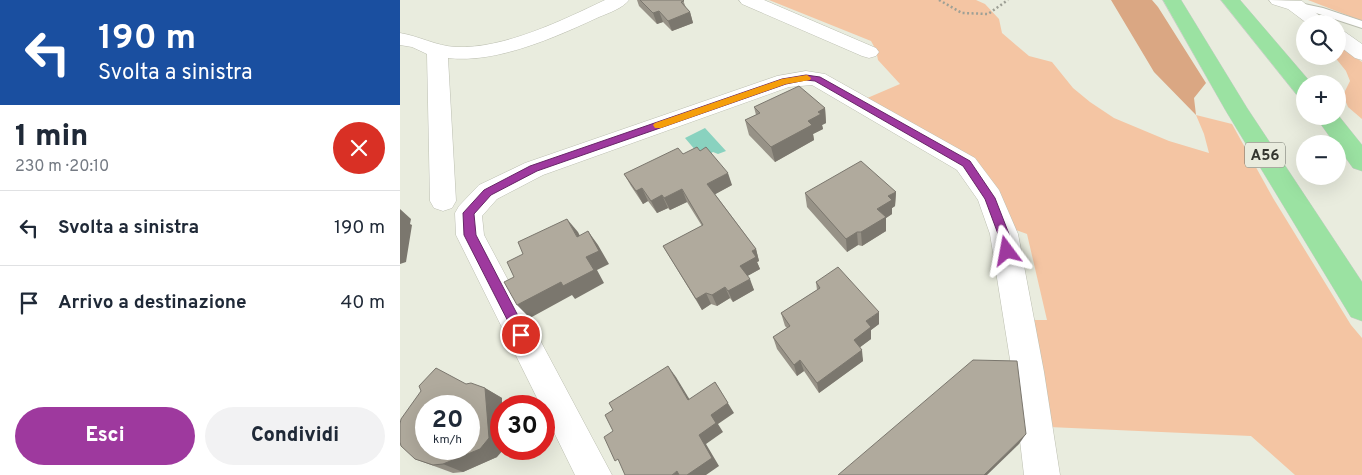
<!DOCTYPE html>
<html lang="it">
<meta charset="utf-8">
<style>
:root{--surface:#fff;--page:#f2f2f3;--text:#1f2937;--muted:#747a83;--line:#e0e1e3;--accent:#9e399e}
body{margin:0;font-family:Overpass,sans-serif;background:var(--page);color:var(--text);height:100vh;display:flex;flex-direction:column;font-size:19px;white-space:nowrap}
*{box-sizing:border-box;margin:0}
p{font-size:16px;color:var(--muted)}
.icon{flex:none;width:28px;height:28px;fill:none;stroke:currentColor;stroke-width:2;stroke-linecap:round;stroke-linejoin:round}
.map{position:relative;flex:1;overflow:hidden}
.panel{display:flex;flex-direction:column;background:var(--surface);width:400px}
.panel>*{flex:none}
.banner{background:#1a4fa0;color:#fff;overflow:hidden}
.buttons{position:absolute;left:896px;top:15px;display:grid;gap:10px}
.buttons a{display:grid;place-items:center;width:50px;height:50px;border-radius:50%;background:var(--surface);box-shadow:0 5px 20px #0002;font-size:25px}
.speed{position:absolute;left:15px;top:395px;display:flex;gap:10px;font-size:25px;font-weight:700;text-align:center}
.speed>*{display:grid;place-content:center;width:65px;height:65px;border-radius:50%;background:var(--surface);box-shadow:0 5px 20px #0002;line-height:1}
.speed small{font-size:12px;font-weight:400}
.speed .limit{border:8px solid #d22;background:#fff;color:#111}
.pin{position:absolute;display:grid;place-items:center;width:42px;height:42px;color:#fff;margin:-21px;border:2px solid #fff;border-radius:50%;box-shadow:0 1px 5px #0007}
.me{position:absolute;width:55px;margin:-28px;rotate:347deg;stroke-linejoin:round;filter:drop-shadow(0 0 4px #0008)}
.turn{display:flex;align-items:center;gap:18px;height:105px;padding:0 15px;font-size:22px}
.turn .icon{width:65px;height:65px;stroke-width:2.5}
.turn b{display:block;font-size:35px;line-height:42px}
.round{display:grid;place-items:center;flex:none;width:52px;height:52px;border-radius:26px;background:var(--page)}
.summary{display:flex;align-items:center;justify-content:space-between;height:85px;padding:0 15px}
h1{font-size:30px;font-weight:800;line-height:38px}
.cta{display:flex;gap:10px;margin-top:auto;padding:10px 15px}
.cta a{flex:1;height:58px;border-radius:30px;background:var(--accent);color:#fff;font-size:20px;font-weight:800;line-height:58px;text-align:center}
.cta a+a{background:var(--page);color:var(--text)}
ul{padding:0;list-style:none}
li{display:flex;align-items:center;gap:15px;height:75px;padding:0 15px;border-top:1px solid var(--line)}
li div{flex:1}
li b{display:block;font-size:19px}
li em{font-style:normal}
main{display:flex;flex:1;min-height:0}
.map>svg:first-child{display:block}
.green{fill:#f4c5a3}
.forest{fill:#daa783}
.water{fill:#89d2bf}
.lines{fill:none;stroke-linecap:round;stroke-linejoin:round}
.lane-casing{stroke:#bcbfb1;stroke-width:2}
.street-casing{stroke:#bcbfb1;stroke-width:1}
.highway-casing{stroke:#cacbc9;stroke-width:1}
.path{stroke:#9ea096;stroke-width:2.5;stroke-dasharray:2 2.5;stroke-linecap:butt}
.lane{fill:#fff;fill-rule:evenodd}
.street{fill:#fff;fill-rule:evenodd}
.highway{fill:#9be2a2;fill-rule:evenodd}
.wall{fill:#979287}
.shaded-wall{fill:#7b776e}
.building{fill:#b0aa9d;stroke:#7b776e;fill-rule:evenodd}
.route{fill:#9e399e;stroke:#672567}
.slow{fill:#f59e0b}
.labels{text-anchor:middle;stroke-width:4;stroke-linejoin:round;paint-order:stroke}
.shield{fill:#e9ecde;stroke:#6a6d64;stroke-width:1}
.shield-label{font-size:15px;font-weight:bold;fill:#343630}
</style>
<main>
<section class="panel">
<div class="banner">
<div class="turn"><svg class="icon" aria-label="left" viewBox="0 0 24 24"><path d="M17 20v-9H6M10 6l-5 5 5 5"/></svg><div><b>190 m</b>Svolta a sinistra</div></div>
</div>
<div class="summary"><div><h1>1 min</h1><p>230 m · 20:10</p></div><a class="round" style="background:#d93025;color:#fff"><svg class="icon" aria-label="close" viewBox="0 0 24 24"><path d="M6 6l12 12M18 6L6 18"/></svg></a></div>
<ul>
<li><svg class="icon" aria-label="left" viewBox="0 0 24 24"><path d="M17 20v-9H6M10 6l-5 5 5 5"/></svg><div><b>Svolta a sinistra</b></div><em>190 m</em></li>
<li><svg class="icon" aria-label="arrive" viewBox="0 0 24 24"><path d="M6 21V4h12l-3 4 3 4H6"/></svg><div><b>Arrivo a destinazione</b></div><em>40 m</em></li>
</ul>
<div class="cta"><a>Esci</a><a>Condividi</a></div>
</section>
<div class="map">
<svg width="962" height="475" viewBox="0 0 962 475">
<rect width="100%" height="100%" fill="#e9ecde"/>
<g class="green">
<polygon points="369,0 576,0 585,4 599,19 602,33 629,56 652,62 673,88 690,102 714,118 769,141 809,153 804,134 796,115 832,124 873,198 951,325 962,338 962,475 895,475 851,436 649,427 630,320 647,320 627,234 611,228 579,166 465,99 500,84 478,60 476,50 471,41"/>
<polygon points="908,0 962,0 962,21"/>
<polygon points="938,45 962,62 962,119 948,107 943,95 950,81 946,71 934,56 938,56"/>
</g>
<polygon class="forest" points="711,0 752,0 758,7 806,83 794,98 796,115 754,72"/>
<polygon class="water" points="305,128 326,151 318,154 313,152 302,158 285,138"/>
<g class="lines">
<defs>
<polygon id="lane" points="895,2 923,8 962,21 962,28 916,13 891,7 891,3"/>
<g id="street">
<path d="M 205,0 L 229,0 C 223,8 209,13 199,17 C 156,37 96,64 48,58 L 56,201 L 52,208 L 43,211 L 34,208 L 30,201 L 27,54 L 12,47 L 0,45 L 0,33 C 19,36 36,46 56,47 C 104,49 163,20 205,0 Z"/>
<polygon points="339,0 364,0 476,48 479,52 476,56 469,58 462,56 342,4"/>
<polygon points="869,0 902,1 929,24 908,24 888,9 872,4"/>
<polygon points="938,30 945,32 962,44 962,60 955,58 938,45"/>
<polygon points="406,71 425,74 575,158 599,190 618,234 644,372 660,475 624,475 612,372 590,234 578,200 557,170 412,85 389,87 143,175 97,199 82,216 84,235 212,475 175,475 144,412 144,406 141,406 56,235 55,213 59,206 79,185 125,163 377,76"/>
</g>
<g id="highway">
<polygon points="763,0 781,0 847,108 962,282 962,321 951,317 826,111"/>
<polygon points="821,0 840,0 912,84 905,84 905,97 897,95"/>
<polygon points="938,115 962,145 962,171 953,168 938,147 938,144 935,144 915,116"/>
</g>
</defs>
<use href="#lane" class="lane-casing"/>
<use href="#street" class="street-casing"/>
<use href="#highway" class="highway-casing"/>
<polyline class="path" points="539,0 562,13 588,14 608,0"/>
<use href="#lane" class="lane"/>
<use href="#street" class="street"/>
<use href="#highway" class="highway"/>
</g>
<g class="wall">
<polygon points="237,0 283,0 286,8 290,12 293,23 272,31 263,22 257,24 239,6"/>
<polygon points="354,107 425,108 426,123 422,125 423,129 413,134 414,140 375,162 349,135 345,120 356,115"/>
<polygon points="283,154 332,185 315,194 356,249 359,261 357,262 360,269 347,276 354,290 333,302 330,298 317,306 311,304 302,310 263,246 302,226 287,202 270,210 268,208 257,213 248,201 243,204 231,186 224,174"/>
<polygon points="496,192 495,206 492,208 492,214 486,218 486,231 462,246 458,245 447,252 407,207 405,193"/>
<polygon points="416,282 479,324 471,330 471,339 460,347 463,361 419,393 404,371 397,376 377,349 373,337 387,328 385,326 381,313 417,290"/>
<polygon points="66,384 85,388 102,398 102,406 101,406 97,457 63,472 53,473 15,459"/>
</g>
<g class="shaded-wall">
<polygon points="259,11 263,22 257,24 253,13"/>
<polygon points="290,12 293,23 272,31 268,21"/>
<polygon points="425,108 426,123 422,125 423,129 413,134 414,140 375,162 371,147 408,121 418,112"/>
<polygon points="328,173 332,185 312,196 307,184"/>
<polygon points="242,188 248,201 243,204 236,191"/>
<polygon points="282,189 287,202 270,210 264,198"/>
<polygon points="496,192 495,206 492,208 492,214 486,218 486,231 462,246 461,232 488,196"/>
<polygon points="262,195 268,208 257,213 251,201"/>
<polygon points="0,209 11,219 10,224 12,225 6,262 0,264"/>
<polygon points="167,219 178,232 187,250 177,237"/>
<polygon points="188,231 198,245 209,264 197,270 204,283 175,299 172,295 130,318 117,305 186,257"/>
<polygon points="457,232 458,245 447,252 446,239"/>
<polygon points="356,249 359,261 357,262 360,269 344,278 340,266 352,251"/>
<polygon points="350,279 354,290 333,302 328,291"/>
<polygon points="325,287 330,298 317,306 312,295"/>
<polygon points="306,293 311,304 302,310 296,299"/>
<polygon points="479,312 479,324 471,330 471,339 455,351 454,340 466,321"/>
<polygon points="462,350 463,361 419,393 417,383"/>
<polygon points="400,360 404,371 397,376 394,365"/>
<polygon points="268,366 276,377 296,410 288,400"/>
<polygon points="315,382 334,413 318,424 323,432 306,444 319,466 306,475 287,475 299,435 311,415"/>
<polygon points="85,388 102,398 102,406 101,406 101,449 104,449 97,457 63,472 43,464"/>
<polygon points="626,434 619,444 587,475 584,475"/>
<polygon points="277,471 282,475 272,475"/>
</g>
<g class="building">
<polygon points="240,0 283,0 284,1 281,2 290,12 268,21 259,11 253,13"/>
<polygon points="399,86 425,108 418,112 421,114 408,121 412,125 371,147 345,120 360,113 354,107"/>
<polygon points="297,147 300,151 306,147 328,173 307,184 356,249 352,251 356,257 340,266 350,279 328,291 325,287 312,295 306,293 296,299 263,246 303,225 282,189 264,198 262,195 251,201 242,188 236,191 224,174 278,148 283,154"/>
<polygon points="461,161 496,192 488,196 492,200 477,209 486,217 461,232 457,232 446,239 405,193"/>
<polygon points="167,219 177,237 188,231 199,251 186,257 194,270 163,286 161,282 117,305 104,282 114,277 107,262 123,254 118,242"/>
<polygon points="438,267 479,312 466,321 471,327 454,340 462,350 417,383 400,360 394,365 373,337 390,326 381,313 420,288 416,282"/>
<polygon points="573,360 617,361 626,434 584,475 438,475"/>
<polygon points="268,366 288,400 315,382 328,403 311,415 316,423 299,435 312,458 287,475 279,475 277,471 272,475 225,475 218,459 215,461 204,437 213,431 205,415 213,410 209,403"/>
<path d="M 36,368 L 66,384 L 71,383 L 85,388 L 89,438 L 80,449 L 43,464 L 33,465 L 15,459 L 1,446 L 0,442 L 0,424 L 1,419 L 21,391 L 19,386 ZM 26,406 L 69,406 L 69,449 L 26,449 Z"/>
</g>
<polygon class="route" points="406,75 420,77 570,161 595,198 609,234 613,251 611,254 603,254 598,234 585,199 563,166 415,81 406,80 386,84 137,171 91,195 74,214 76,235 128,335 126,339 121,341 117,339 64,235 63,213 84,190 130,166 382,79"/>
<polygon class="slow" points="407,75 411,78 410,80 386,84 261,128 255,128 253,125 255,123 382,79"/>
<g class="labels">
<rect class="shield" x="845" y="142.5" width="40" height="25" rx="4"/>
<g class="shield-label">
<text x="865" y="160">A56</text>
</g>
</g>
</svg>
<div class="buttons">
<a><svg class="icon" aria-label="search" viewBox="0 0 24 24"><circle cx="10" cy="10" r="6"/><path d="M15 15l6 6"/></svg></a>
<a>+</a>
<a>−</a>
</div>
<div class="speed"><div>20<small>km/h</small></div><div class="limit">30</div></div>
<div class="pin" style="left:121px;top:335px;background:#d93025"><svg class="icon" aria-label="arrive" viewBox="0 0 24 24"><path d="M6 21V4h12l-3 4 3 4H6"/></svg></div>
<svg class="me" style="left:607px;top:251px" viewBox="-20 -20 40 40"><path d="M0-17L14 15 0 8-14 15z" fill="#9e399e" stroke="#fff" stroke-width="4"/></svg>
</div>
</main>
